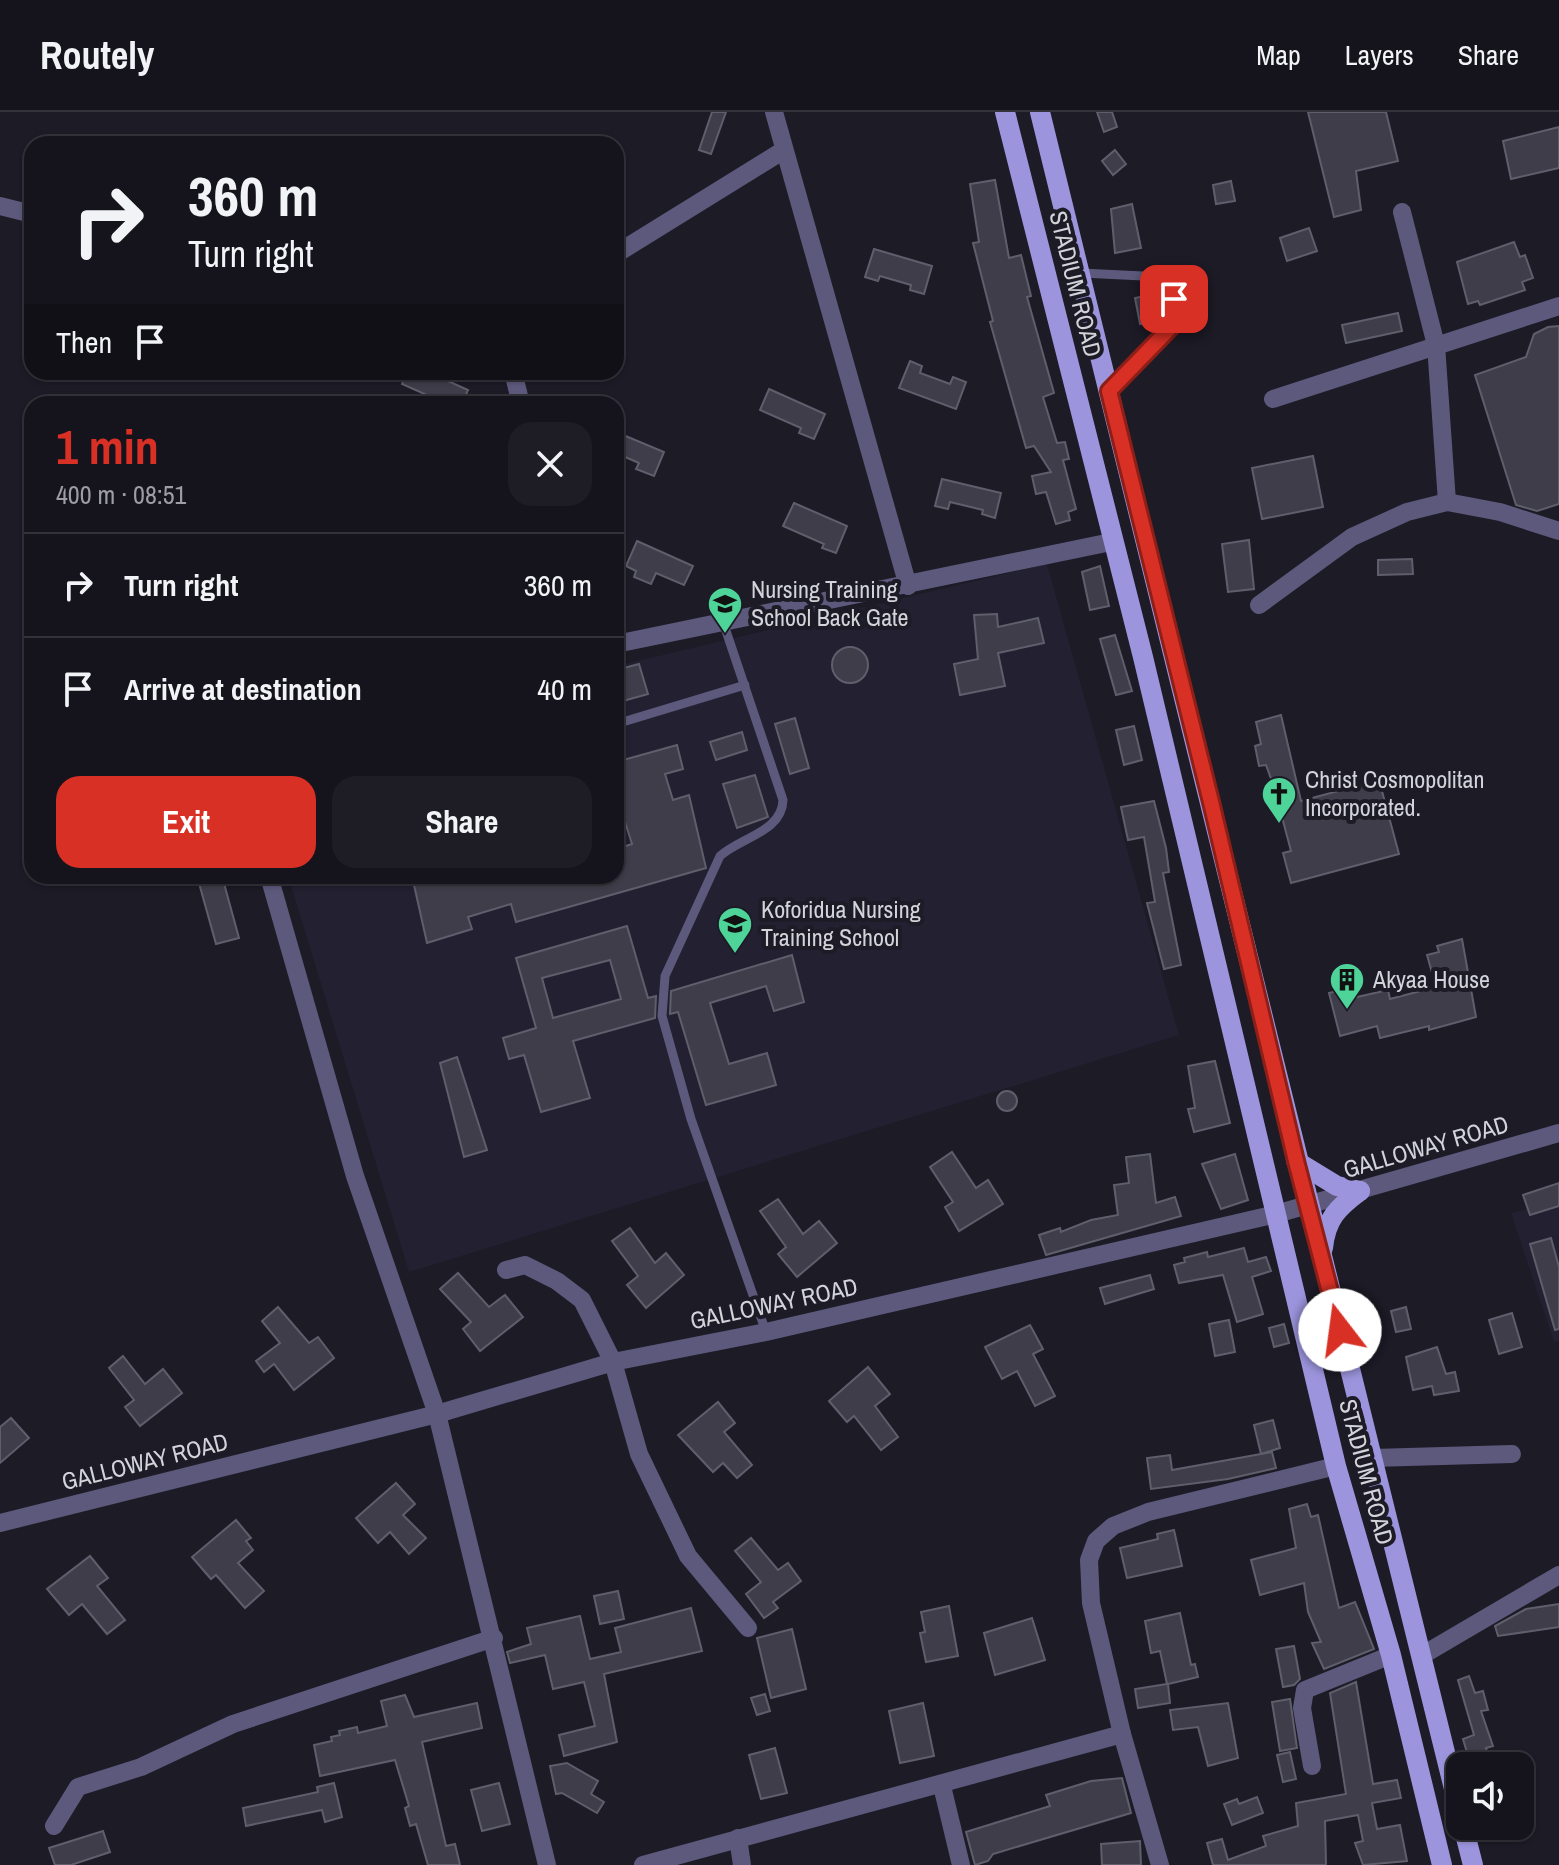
<!DOCTYPE html>
<meta charset="utf-8">
<style>
:root{--surface:#15141c;--page:#1e1d25;--text:#f1f3f6;--muted:#9d9ea3;--line:#34333b;--accent:#d93025}
body{margin:0;font-family:"Archivo Narrow",sans-serif;background:var(--page);color:var(--text);height:100vh;display:flex;flex-direction:column;font-size:30px;white-space:nowrap}
*{box-sizing:border-box;margin:0}
p{font-size:26px;color:var(--muted)}
.icon{flex:none;width:44px;height:44px;fill:none;stroke:currentColor;stroke-width:2;stroke-linecap:round;stroke-linejoin:round}
.map{position:relative;flex:1;overflow:hidden}
.drawer{position:absolute;left:24px;top:284px;width:600px;height:488px;display:flex;flex-direction:column;background:var(--surface);border-radius:24px;box-shadow:0 2px 6px #0004,0 0 0 2px var(--line)}
.drawer>*{flex:none}
.top-card{position:absolute;left:24px;top:24px;width:600px;height:244px;border-radius:24px;box-shadow:0 2px 6px #0004,0 0 0 2px var(--line);background:#15141c;color:var(--text);overflow:hidden}
.tools{position:absolute;left:1446px;top:1640px;display:grid;gap:16px}
.tools a{display:grid;place-items:center;width:88px;height:88px;border-radius:16px;background:var(--surface);box-shadow:0 2px 6px #0004,0 0 0 2px var(--line);font-size:40px}
.pin{position:absolute;display:grid;place-items:center;width:68px;height:68px;color:#fff;margin:-34px;border-radius:16px;box-shadow:0 4px 12px #0006}
.me{position:absolute;width:88px;margin:-44px;rotate:345deg;stroke-linejoin:round;filter:drop-shadow(0 0 6px #0008)}
.turn{display:flex;align-items:center;gap:28px;height:168px;padding:0 32px;font-size:36px}
.turn .icon{width:104px;height:104px;stroke-width:2.5}
.turn b{display:block;font-size:56px;line-height:68px}
.then{display:flex;align-items:center;height:76px;padding:0 32px;background:#0003;gap:16px;font-size:30px}
.round{display:grid;place-items:center;flex:none;width:84px;height:84px;border-radius:24px;background:var(--page)}
.head{display:flex;align-items:center;justify-content:space-between;height:136px;padding:0 32px}
h1{font-size:48px;font-weight:800;line-height:60px;color:var(--accent)}
.cta{display:flex;gap:16px;margin-top:auto;padding:16px 32px}
.cta a{flex:1;height:92px;border-radius:24px;background:var(--accent);color:#fff;font-size:32px;font-weight:800;line-height:92px;text-align:center}
.cta a+a{background:var(--page);color:var(--text)}
ul{padding:0;list-style:none}
li{display:flex;align-items:center;gap:24px;height:104px;padding:0 32px;border-top:2px solid var(--line)}
li div{flex:1}
li b{display:block;font-size:30px}
li em{font-style:normal}
header{display:flex;align-items:center;gap:48px;box-sizing:border-box;height:112px;padding:0 40px;background:var(--surface);border-bottom:2px solid var(--line)}
header strong{font-size:38px}
nav{display:flex;gap:44px;margin-inline-start:auto;font-size:28px}
.map>svg:first-child{display:block}
.built{fill:#222031}
.building{fill:#3e3d49;stroke:#5f5e6c;stroke-width:2;fill-rule:evenodd}
.lines{fill:none;stroke-linecap:round;stroke-linejoin:round}
.service{stroke:#5c597c;stroke-width:9}
.minor{stroke:#5c597c;stroke-width:18}
.primary{stroke:#9c95de;stroke-width:20}
.route-casing{stroke:#8d1f18;stroke-width:20}
.route{stroke:#d93025;stroke-width:14}
.labels{text-anchor:middle;stroke-width:8;stroke-linejoin:round;paint-order:stroke}
.street-label{font-size:24px;fill:#d3d3da;stroke:#1c1b26}
.poi-label{font-size:24px;fill:#d3d3da;stroke:#1c1b26;text-anchor:start}
</style>
<header>
<strong>Routely</strong>
<nav><a>Map</a><a>Layers</a><a>Share</a></nav>
</header>
<div class="map">
<svg width="1559" height="1753" viewBox="0 0 1559 1753">
<rect width="100%" height="100%" fill="#1c1b26"/>
<g class="built">
<polygon points="1047,452 1179,923 409,1160 288,764 616,764 616,554"/>
<polygon points="1559,1088 1559,1229 1554,1230 1511,1101"/>
</g>
<g class="building">
<polygon points="712,0 726,0 711,42 699,38"/>
<polygon points="1097,0 1112,0 1117,15 1104,20"/>
<polygon points="1308,0 1386,0 1398,49 1356,59 1361,98 1334,105"/>
<polygon points="1559,15 1559,56 1511,67 1503,29"/>
<polygon points="1115,38 1126,52 1113,63 1102,49"/>
<polygon points="995,68 1009,146 1021,143 1031,184 1027,185 1054,281 1043,285 1057,331 1065,330 1069,347 1063,348 1076,397 1068,400 1070,408 1056,412 1046,380 1036,382 1032,364 1051,360 1034,334 1026,336 990,210 993,209 973,131 979,130 970,72"/>
<polygon points="1231,69 1235,89 1216,92 1213,73"/>
<polygon points="1132,92 1141,136 1115,141 1111,97"/>
<polygon points="1309,116 1317,139 1287,149 1280,126"/>
<polygon points="1514,130 1520,145 1525,143 1533,166 1522,170 1525,178 1480,193 1478,189 1468,192 1457,150"/>
<polygon points="874,137 932,154 924,182 910,178 911,173 880,164 878,169 865,165"/>
<polygon points="1159,181 1164,207 1140,212 1135,186"/>
<polygon points="1398,201 1402,219 1346,231 1342,213"/>
<polygon points="1559,214 1559,392 1537,399 1516,393 1475,263 1526,245 1534,222 1548,215"/>
<polygon points="910,249 922,254 920,261 950,272 953,265 966,270 956,297 899,276"/>
<polygon points="407,260 428,260 468,278 462,292 447,292 402,272"/>
<polygon points="769,277 825,302 814,327 799,321 801,316 760,298"/>
<polygon points="616,320 664,340 654,364 636,357 639,351 616,341"/>
<polygon points="1313,344 1323,395 1262,407 1252,356"/>
<polygon points="942,367 1001,381 995,406 982,402 983,398 950,390 948,397 935,394"/>
<polygon points="794,391 847,414 836,441 822,436 824,432 783,414"/>
<polygon points="1249,428 1254,477 1228,480 1222,432"/>
<polygon points="637,429 693,454 684,473 656,461 651,472 634,465 636,459 626,454"/>
<polygon points="1412,447 1413,462 1378,463 1378,448"/>
<polygon points="1100,454 1109,494 1090,498 1082,460"/>
<polygon points="997,502 998,515 1038,506 1044,531 998,541 1005,574 960,583 954,552 978,547 974,503"/>
<polygon points="1115,523 1132,579 1116,583 1100,527"/>
<circle cx="850" cy="553" r="18"/>
<polygon points="639,552 648,582 616,591 616,558"/>
<polygon points="1281,603 1301,689 1379,668 1399,742 1291,771 1283,741 1291,739 1274,675 1266,653 1259,654 1255,634 1261,632 1256,610"/>
<polygon points="795,606 809,656 790,662 775,612"/>
<polygon points="1134,614 1142,648 1124,653 1116,618"/>
<polygon points="742,620 747,638 716,648 710,630"/>
<polygon points="677,633 683,657 665,662 673,688 689,683 706,756 516,810 511,792 468,805 472,817 427,831 412,764 616,764 616,737 632,732 616,681 616,650"/>
<polygon points="755,663 768,705 737,716 723,672"/>
<polygon points="1154,689 1166,736 1169,760 1163,761 1181,853 1164,857 1147,791 1155,790 1144,725 1128,728 1121,695"/>
<polygon points="197,764 222,764 239,826 216,832"/>
<path d="M 627,814 L 648,886 L 656,884 L 655,906 L 573,929 L 590,986 L 541,1000 L 524,943 L 509,947 L 503,926 L 536,916 L 516,846 ZM 610,848 L 621,887 L 553,906 L 542,866 Z"/>
<polygon points="1462,827 1476,905 1429,918 1429,914 1380,926 1377,914 1340,924 1329,881 1354,875 1357,885 1388,878 1390,887 1436,875 1427,843 1439,840 1437,834"/>
<polygon points="792,843 804,890 774,899 766,874 710,891 729,952 767,941 776,973 706,993 678,900 670,902 671,879"/>
<polygon points="457,945 487,1038 464,1045 440,951"/>
<polygon points="1215,949 1230,1011 1194,1020 1188,997 1195,996 1188,954"/>
<circle cx="1007" cy="989" r="10"/>
<polygon points="952,1040 976,1076 988,1068 1003,1092 959,1119 945,1095 953,1090 930,1055"/>
<polygon points="1150,1042 1156,1091 1175,1085 1181,1104 1046,1143 1039,1123 1060,1116 1061,1120 1091,1108 1118,1103 1114,1073 1129,1071 1126,1045"/>
<polygon points="1235,1042 1248,1088 1221,1097 1202,1052"/>
<polygon points="1559,1071 1559,1094 1530,1103 1523,1083"/>
<polygon points="778,1087 803,1122 819,1109 837,1131 797,1165 778,1142 786,1135 760,1099"/>
<polygon points="630,1116 655,1151 666,1141 684,1163 646,1196 627,1173 638,1164 612,1129"/>
<polygon points="1551,1126 1559,1155 1559,1217 1555,1218 1530,1132"/>
<polygon points="1244,1136 1248,1150 1266,1145 1271,1159 1252,1165 1263,1202 1237,1210 1223,1163 1179,1171 1174,1153 1185,1150 1184,1146 1207,1140 1208,1145"/>
<polygon points="458,1161 489,1195 505,1183 523,1205 480,1239 463,1217 471,1210 440,1177"/>
<polygon points="1150,1163 1154,1177 1105,1192 1100,1176"/>
<polygon points="278,1195 309,1231 318,1225 334,1246 294,1278 274,1252 264,1260 256,1249 280,1231 262,1209"/>
<polygon points="1406,1195 1411,1217 1396,1220 1391,1199"/>
<polygon points="1512,1201 1522,1235 1499,1242 1489,1208"/>
<polygon points="1229,1208 1235,1240 1215,1244 1209,1212"/>
<polygon points="1284,1212 1289,1231 1274,1235 1269,1216"/>
<polygon points="1030,1213 1043,1237 1033,1242 1055,1284 1035,1294 1017,1259 1002,1267 985,1235"/>
<polygon points="1437,1235 1446,1262 1455,1260 1459,1279 1434,1283 1432,1274 1413,1278 1406,1245"/>
<polygon points="123,1244 145,1272 163,1257 182,1281 140,1314 125,1295 134,1288 109,1256"/>
<polygon points="868,1255 890,1282 875,1294 898,1325 881,1338 854,1304 847,1310 829,1289"/>
<polygon points="718,1290 735,1311 724,1320 752,1353 737,1366 723,1351 713,1360 678,1323"/>
<polygon points="11,1306 29,1326 0,1351 0,1315"/>
<polygon points="1273,1308 1280,1336 1261,1342 1254,1313"/>
<polygon points="1272,1340 1276,1356 1228,1367 1151,1377 1147,1346 1170,1343 1172,1358"/>
<polygon points="396,1371 415,1392 403,1403 426,1426 409,1442 390,1420 378,1431 356,1406"/>
<polygon points="1307,1392 1311,1405 1318,1403 1339,1496 1355,1490 1374,1537 1324,1557 1312,1531 1321,1530 1308,1500 1304,1471 1260,1483 1251,1448 1296,1436 1289,1397"/>
<polygon points="236,1408 251,1426 246,1429 253,1438 238,1451 264,1479 245,1496 216,1463 211,1467 192,1445"/>
<polygon points="1174,1418 1182,1454 1127,1466 1120,1436 1158,1427 1157,1422"/>
<polygon points="751,1426 778,1458 788,1451 801,1469 773,1490 778,1496 764,1506 746,1482 761,1470 735,1439"/>
<polygon points="90,1444 108,1466 97,1474 125,1508 107,1522 82,1492 69,1503 47,1477"/>
<polygon points="618,1479 624,1507 600,1512 594,1484"/>
<polygon points="1559,1492 1559,1515 1498,1524 1495,1514 1526,1497"/>
<polygon points="949,1494 958,1544 926,1550 920,1521 925,1520 921,1500"/>
<polygon points="691,1496 702,1539 604,1562 617,1630 564,1644 559,1623 595,1614 584,1570 553,1577 545,1543 510,1551 507,1540 531,1532 527,1516 580,1504 590,1547 621,1540 615,1516"/>
<polygon points="1180,1501 1191,1553 1195,1552 1198,1565 1168,1572 1170,1591 1138,1596 1135,1577 1167,1572 1160,1539 1151,1541 1145,1509"/>
<polygon points="1032,1506 1045,1548 995,1563 984,1521"/>
<polygon points="792,1517 806,1577 771,1586 757,1526"/>
<polygon points="1294,1534 1300,1567 1294,1573 1283,1575 1276,1537"/>
<polygon points="1469,1564 1475,1581 1483,1579 1488,1598 1481,1599 1493,1634 1486,1636 1490,1654 1471,1654 1463,1627 1474,1623 1458,1568"/>
<polygon points="1356,1570 1373,1672 1397,1668 1401,1686 1372,1691 1377,1717 1400,1713 1407,1749 1363,1753 1355,1731 1363,1729 1358,1703 1325,1709 1326,1753 1213,1753 1207,1731 1222,1727 1228,1748 1266,1734 1263,1724 1298,1714 1296,1691 1346,1682 1330,1581"/>
<polygon points="765,1582 770,1599 757,1603 751,1586"/>
<polygon points="405,1583 414,1605 477,1591 482,1616 422,1630 446,1734 455,1732 460,1753 428,1753 416,1712 410,1714 405,1696 409,1694 395,1648 320,1664 314,1633 332,1629 331,1625 340,1623 339,1619 357,1615 358,1621 387,1614 381,1589"/>
<polygon points="1290,1587 1297,1636 1280,1639 1272,1590"/>
<polygon points="923,1591 934,1644 900,1651 889,1599"/>
<polygon points="1228,1591 1238,1646 1208,1654 1198,1615 1173,1618 1170,1598"/>
<polygon points="775,1636 787,1681 761,1687 749,1643"/>
<polygon points="1290,1640 1296,1667 1283,1670 1277,1643"/>
<polygon points="567,1651 598,1669 591,1682 604,1690 597,1701 562,1681 556,1682 550,1654"/>
<polygon points="1122,1666 1131,1701 993,1742 988,1749 975,1753 966,1720 1050,1694 1046,1683 1091,1669"/>
<polygon points="334,1671 342,1705 325,1710 322,1698 246,1714 243,1696 318,1680 317,1675"/>
<polygon points="499,1671 510,1712 482,1719 471,1678"/>
<polygon points="1257,1685 1263,1701 1232,1713 1224,1692 1237,1687 1239,1692"/>
<polygon points="103,1719 110,1740 71,1753 55,1753 49,1736"/>
<polygon points="1140,1729 1141,1753 1102,1753 1101,1732"/>
</g>
<g class="lines">
<g class="service">
<polyline points="1081,161 1164,165 1171,170 1178,204 1174,212 1109,279"/>
<path d="M 723,510 L 783,688 C 782,720 741,725 720,744 L 665,864 L 662,904 L 691,1007 L 766,1220"/>
<polyline points="616,612 745,573"/>
</g>
<g class="minor">
<polyline points="774,0 908,474"/>
<polyline points="0,94 32,102"/>
<polyline points="1402,100 1436,233 1447,390"/>
<polyline points="616,142 784,38"/>
<polyline points="513,260 521,292"/>
<polyline points="1273,287 1559,194"/>
<polyline points="1259,493 1352,425 1407,400 1447,390 1500,400 1559,419"/>
<polyline points="616,532 1111,430"/>
<polyline points="269,764 355,1064 437,1302 547,1753"/>
<polyline points="506,1158 525,1153 557,1169 582,1188 613,1250 639,1342 688,1444 748,1516"/>
<polyline points="1373,1346 1512,1342"/>
<polyline points="0,1411 437,1302 613,1250 766,1220 1276,1102 1559,1021"/>
<polyline points="1421,1544 1559,1463"/>
<polyline points="1312,1654 1302,1596 1305,1578 1391,1543"/>
<polyline points="942,1674 961,1753"/>
<polyline points="54,1714 78,1675 141,1655 233,1612 494,1526"/>
<polyline points="738,1726 742,1753"/>
<polyline points="643,1753 1122,1622"/>
<polyline points="1160,1753 1122,1622 1091,1491 1089,1448 1096,1429 1113,1414 1148,1400 1336,1354"/>
</g>
<g class="primary">
<polyline points="1005,0 1143,545 1336,1354 1391,1543 1442,1753"/>
<path d="M 1040,0 C 1180,567 1317,1135 1460,1701"/>
<polyline points="1296,1049 1337,1074 1360,1079"/>
<path d="M 1323,1136 C 1326,1107 1337,1096 1360,1079"/>
<polyline points="1463,1714 1473,1753"/>
</g>
</g>
<g class="lines">
<defs>
<polyline id="route" points="1174,187 1178,204 1174,212 1109,279 1212,694 1296,1049 1340,1218"/>
</defs>
<use href="#route" class="route-casing"/>
<use href="#route" class="route"/>
</g>
<defs>
<symbol id="school-pin" viewBox="-11 -11 22 30"><path d="M0 17L-7.5 6A9.5 9.5 0 1 1 7.5 6Z" fill="#4ed399" stroke="#1c1b26"/><path d="M0-5L7-2L0 1L-7-2ZM-4 1L0 2.5L4 1V4Q0 6-4 4Z" fill="#111"/></symbol>
<symbol id="church-pin" viewBox="-11 -11 22 30"><path d="M0 17L-7.5 6A9.5 9.5 0 1 1 7.5 6Z" fill="#4ed399" stroke="#1c1b26"/><path d="M-1.2-6h2.4v3.5h3.3v2.4h-3.3V6h-2.4V-.1h-3.3v-2.4h3.3Z" fill="#111"/></symbol>
<symbol id="building-pin" viewBox="-11 -11 22 30"><path d="M0 17L-7.5 6A9.5 9.5 0 1 1 7.5 6Z" fill="#4ed399" stroke="#1c1b26"/><path d="M-4-6H4V6H1V3H-1V6H-4ZM-2.5-4.3h1.7v1.8h-1.7ZM.8-4.3h1.7v1.8H.8ZM-2.5-1h1.7V.8h-1.7ZM.8-1h1.7V.8H.8Z" fill="#111"/></symbol>
</defs>
<g fill-rule="evenodd">
<use href="#school-pin" x="705" y="472" width="40" height="54"/>
<use href="#church-pin" x="1259" y="662" width="40" height="54"/>
<use href="#school-pin" x="715" y="792" width="40" height="54"/>
<use href="#building-pin" x="1327" y="848" width="40" height="54"/>
</g>
<g class="labels">
<g class="street-label">
<text transform="translate(1075 172) rotate(76)" y="8">STADIUM ROAD</text>
<text transform="translate(1426 1035) rotate(-16)" y="8">GALLOWAY ROAD</text>
<text transform="translate(774 1192) rotate(-12)" y="8">GALLOWAY ROAD</text>
<text transform="translate(145 1350) rotate(-14)" y="8">GALLOWAY ROAD</text>
<text transform="translate(1366 1360) rotate(75)" y="8">STADIUM ROAD</text>
</g>
<g class="poi-label">
<text x="751" y="486">Nursing Training<tspan x="751" dy="28">School Back Gate</tspan></text>
<text x="1305" y="676">Christ Cosmopolitan<tspan x="1305" dy="28">Incorporated.</tspan></text>
<text x="761" y="806">Koforidua Nursing<tspan x="761" dy="28">Training School</tspan></text>
<text x="1373" y="876">Akyaa House</text>
</g>
</g>
</svg>
<div class="tools">
<a><svg class="icon" aria-label="sound" viewBox="0 0 24 24"><path d="M4 9h4l5-4v14l-5-4H4zM17 9q2 3 0 6"/></svg></a>
</div>
<div class="pin" style="left:1174px;top:187px;background:#d93025"><svg class="icon" aria-label="arrive" viewBox="0 0 24 24"><path d="M6 21V4h12l-3 4 3 4H6"/></svg></div>
<svg class="me" style="left:1340px;top:1218px" viewBox="-20 -20 40 40"><circle r="19" fill="#fff"/><path d="M0-13L10 11 0 6-10 11z" fill="#d93025"/></svg>
<div class="top-card">
<div class="turn"><svg class="icon" aria-label="right" viewBox="0 0 24 24"><path d="M7 20v-9h11M14 6l5 5-5 5"/></svg><div><b>360 m</b>Turn right</div></div>
<div class="then">Then<svg class="icon" aria-label="arrive" viewBox="0 0 24 24"><path d="M6 21V4h12l-3 4 3 4H6"/></svg></div>
</div>
<section class="drawer">
<div class="head"><div><h1>1 min</h1><p>400 m · 08:51</p></div><a class="round"><svg class="icon" aria-label="close" viewBox="0 0 24 24"><path d="M6 6l12 12M18 6L6 18"/></svg></a></div>
<ul>
<li><svg class="icon" aria-label="right" viewBox="0 0 24 24"><path d="M7 20v-9h11M14 6l5 5-5 5"/></svg><div><b>Turn right</b></div><em>360 m</em></li>
<li><svg class="icon" aria-label="arrive" viewBox="0 0 24 24"><path d="M6 21V4h12l-3 4 3 4H6"/></svg><div><b>Arrive at destination</b></div><em>40 m</em></li>
</ul>
<div class="cta"><a>Exit</a><a>Share</a></div>
</section>
</div>
